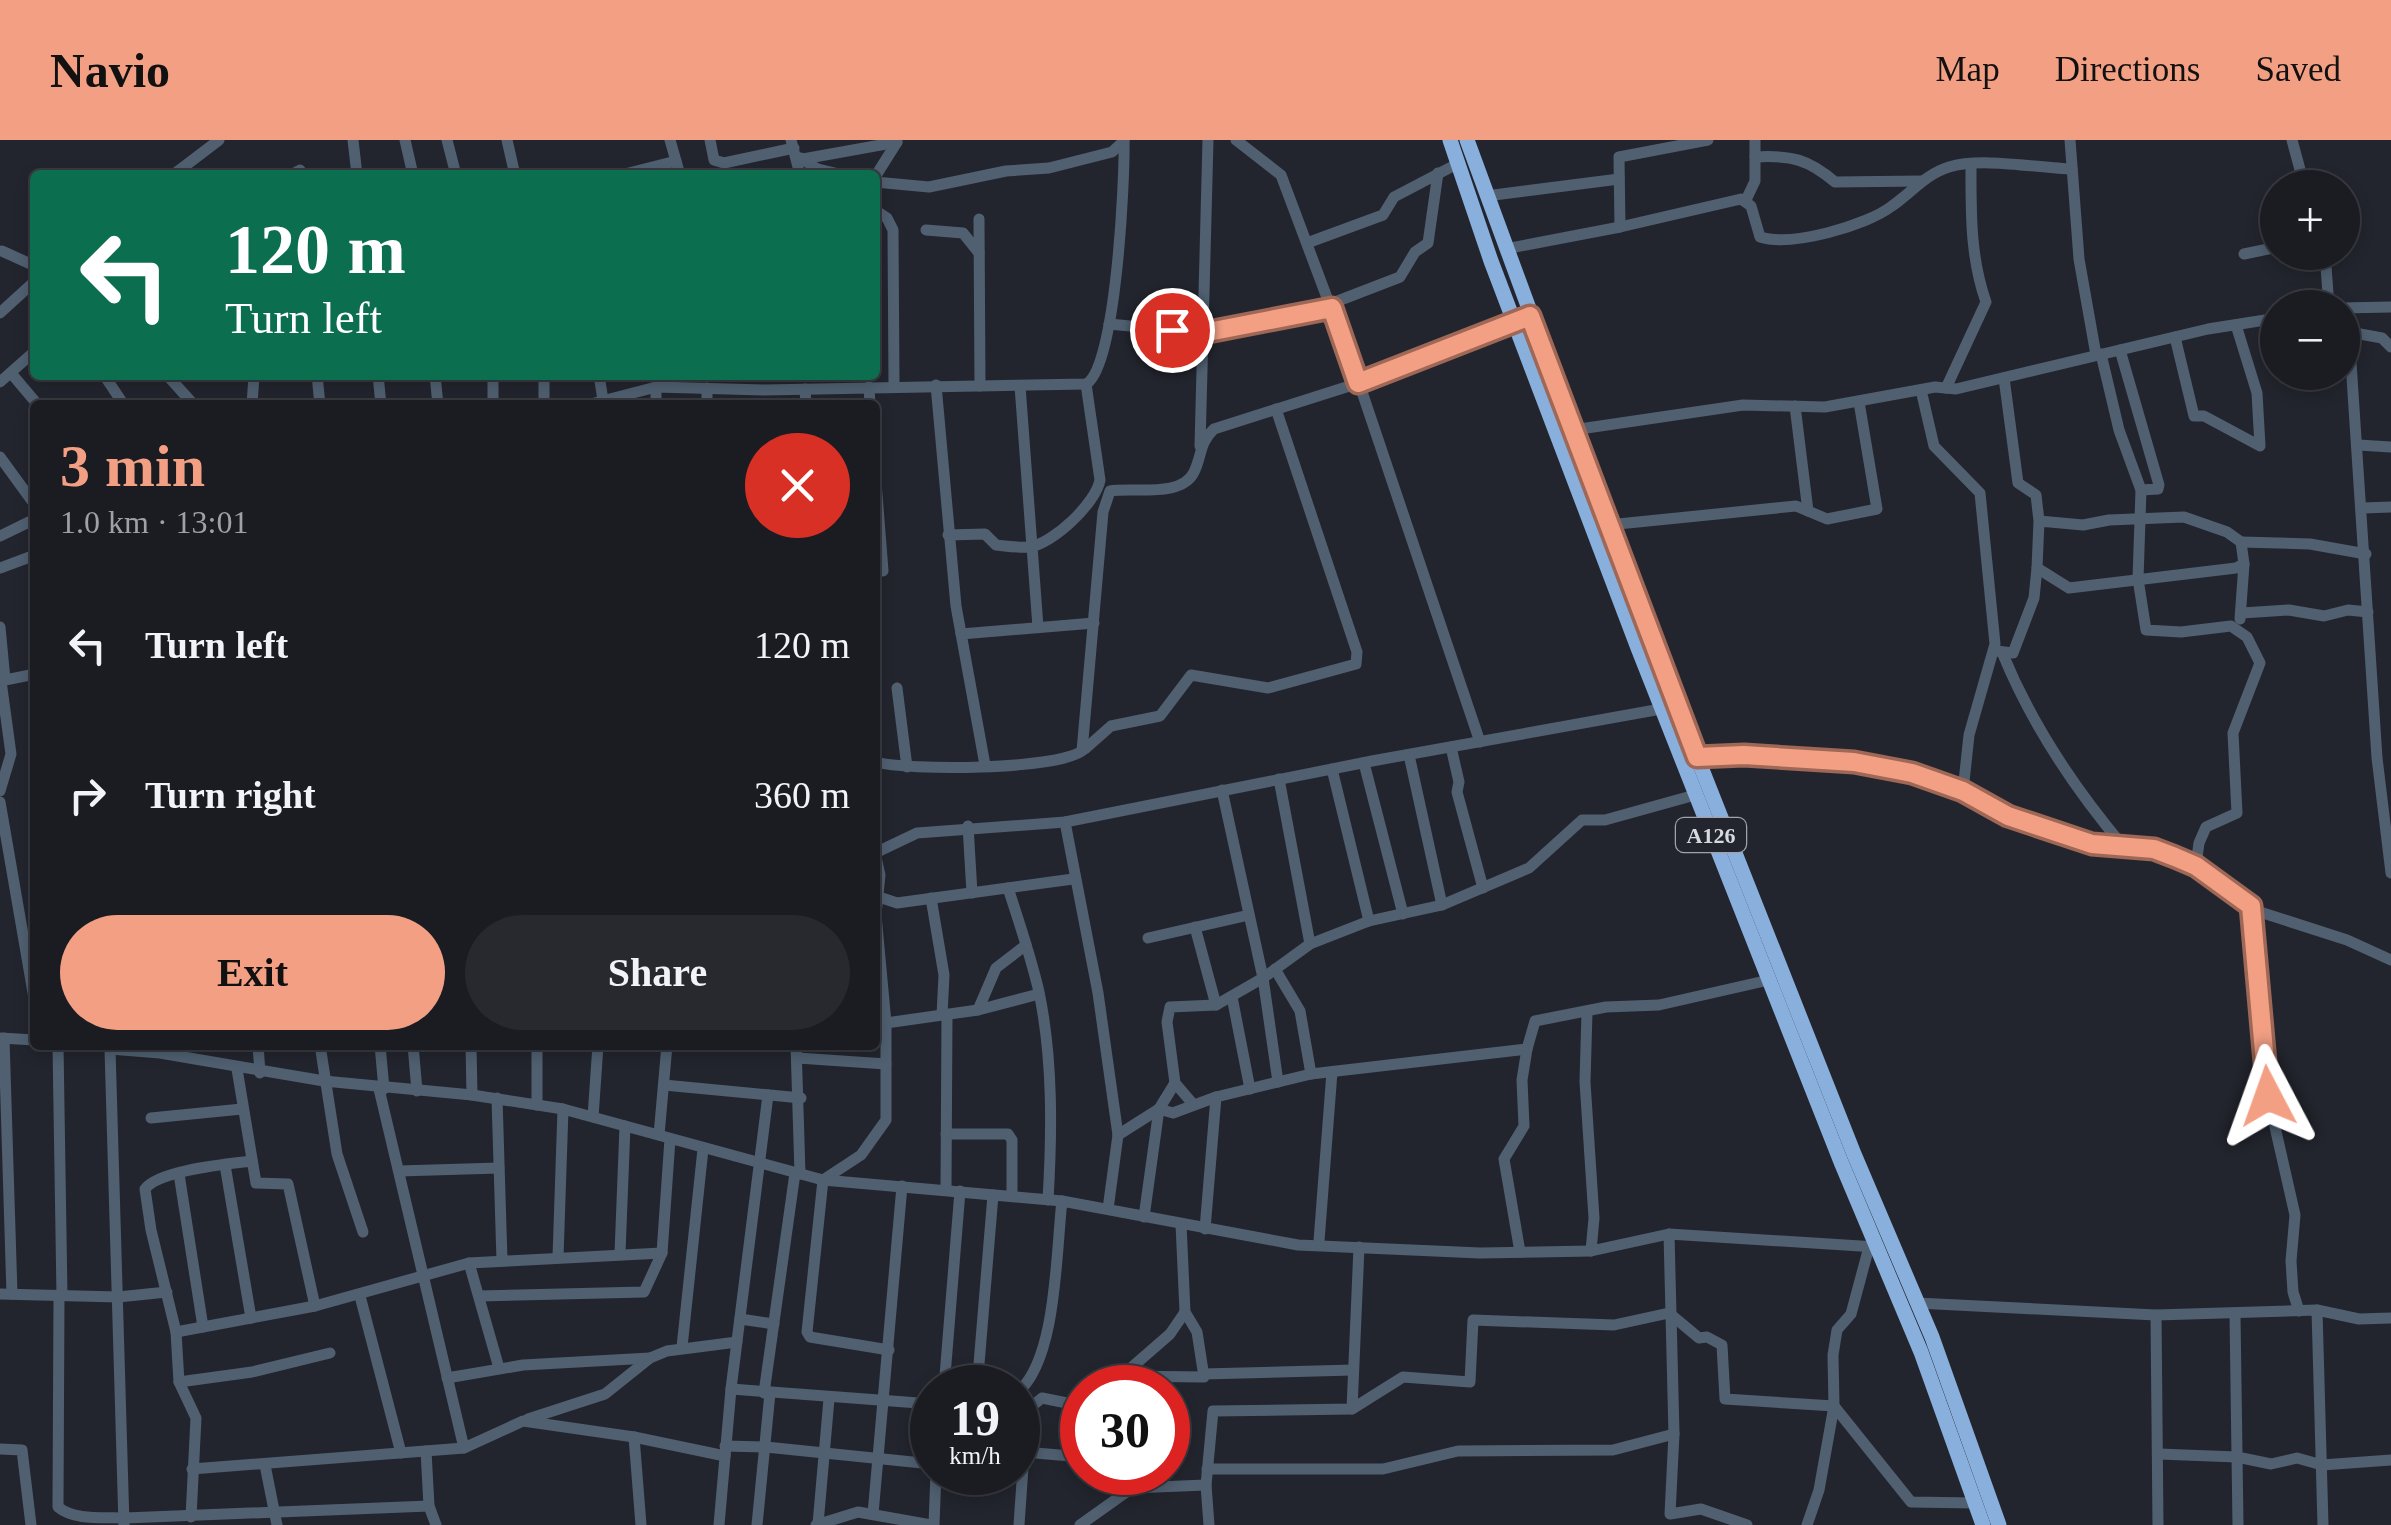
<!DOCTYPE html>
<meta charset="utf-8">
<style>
:root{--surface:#1a1c22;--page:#27292f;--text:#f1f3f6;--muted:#9fa1a5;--line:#383a40;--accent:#f39f84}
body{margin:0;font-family:"Times New Roman",serif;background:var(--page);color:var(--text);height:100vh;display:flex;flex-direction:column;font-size:38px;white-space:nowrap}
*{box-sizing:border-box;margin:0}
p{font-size:32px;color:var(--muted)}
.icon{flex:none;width:55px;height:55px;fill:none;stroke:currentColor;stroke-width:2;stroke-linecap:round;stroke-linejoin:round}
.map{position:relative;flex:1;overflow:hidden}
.panel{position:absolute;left:30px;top:260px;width:850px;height:650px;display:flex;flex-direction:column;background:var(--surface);border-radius:10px;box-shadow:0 5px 15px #0003,0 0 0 2px var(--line)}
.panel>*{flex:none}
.banner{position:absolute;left:30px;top:30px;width:850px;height:210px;border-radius:10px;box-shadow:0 5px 15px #0003,0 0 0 2px var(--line);background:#0b6e4f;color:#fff;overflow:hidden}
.controls{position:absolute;left:2260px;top:30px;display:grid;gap:20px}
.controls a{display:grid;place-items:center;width:100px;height:100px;border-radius:50%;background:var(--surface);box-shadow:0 5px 15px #0003,0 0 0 2px var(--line);font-size:50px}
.speed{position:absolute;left:910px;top:1225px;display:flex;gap:20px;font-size:50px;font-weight:700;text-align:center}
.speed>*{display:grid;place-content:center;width:130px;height:130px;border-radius:50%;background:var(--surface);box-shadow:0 5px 15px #0003,0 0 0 2px var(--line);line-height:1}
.speed small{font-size:25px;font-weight:400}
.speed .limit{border:15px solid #d22;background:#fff;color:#111}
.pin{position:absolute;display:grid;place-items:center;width:85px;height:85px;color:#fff;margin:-42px;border:5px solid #fff;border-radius:50%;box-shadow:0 2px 10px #0007}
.me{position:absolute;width:110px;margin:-55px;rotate:356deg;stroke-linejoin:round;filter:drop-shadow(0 0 8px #0008)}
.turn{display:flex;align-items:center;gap:35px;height:210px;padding:0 30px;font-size:45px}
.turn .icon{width:130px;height:130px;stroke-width:2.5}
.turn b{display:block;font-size:70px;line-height:85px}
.round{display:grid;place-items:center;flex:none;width:105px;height:105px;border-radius:52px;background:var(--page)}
.head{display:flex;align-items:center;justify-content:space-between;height:170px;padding:0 30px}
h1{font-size:60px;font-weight:800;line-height:75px;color:var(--accent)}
.button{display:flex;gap:20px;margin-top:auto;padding:20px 30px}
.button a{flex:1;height:115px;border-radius:60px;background:var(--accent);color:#111;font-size:40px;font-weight:800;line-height:115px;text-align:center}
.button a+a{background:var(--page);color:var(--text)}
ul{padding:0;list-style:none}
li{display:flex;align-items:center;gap:30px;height:150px;padding:0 30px}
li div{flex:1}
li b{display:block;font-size:38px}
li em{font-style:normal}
header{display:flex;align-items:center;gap:60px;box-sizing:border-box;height:140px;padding:0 50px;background:var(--accent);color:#111}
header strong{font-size:48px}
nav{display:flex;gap:55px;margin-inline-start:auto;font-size:35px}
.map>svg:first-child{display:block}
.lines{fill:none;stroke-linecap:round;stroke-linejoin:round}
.minor{stroke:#506071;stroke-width:11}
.highway{stroke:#89afdc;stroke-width:15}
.route-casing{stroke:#9e6756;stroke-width:25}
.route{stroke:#f39f84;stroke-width:18}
.labels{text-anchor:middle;stroke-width:10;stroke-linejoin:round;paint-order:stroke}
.shield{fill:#23252e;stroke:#a2a3aa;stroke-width:2.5}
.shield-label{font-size:22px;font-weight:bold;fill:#d8d9df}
</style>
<header>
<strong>Navio</strong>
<nav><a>Map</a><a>Directions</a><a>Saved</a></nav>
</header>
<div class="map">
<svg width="2391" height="1385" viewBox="0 0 2391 1385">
<rect width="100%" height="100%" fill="#23252e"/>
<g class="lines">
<g class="minor">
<polyline points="353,0 357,35"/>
<polyline points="405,0 413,35"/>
<polyline points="447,0 456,35"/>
<polyline points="507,0 515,35"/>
<polyline points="670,0 680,35"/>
<polyline points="710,0 714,20 724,23 794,8"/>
<polyline points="791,0 800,35"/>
<polyline points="1236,0 1281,35 1359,243 1480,602"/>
<polyline points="2070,0 2079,119 2096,215"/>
<polyline points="2292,0 2305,48"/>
<path d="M 1755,17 C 1791,15 1808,19 1835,42 L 1922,41"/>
<polyline points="801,18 826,35"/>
<polyline points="803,19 897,2"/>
<polyline points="818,29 843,35"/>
<polyline points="173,35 219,0"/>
<polyline points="291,35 300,30 300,35"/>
<polyline points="621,35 676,21"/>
<polyline points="875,37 897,2"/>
<polyline points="875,42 929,47 1006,31 1049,28 1112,12 1124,1"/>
<polyline points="1486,56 1619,39"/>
<polyline points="1746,60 1755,41 1755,0"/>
<polyline points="875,70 887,78 893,90 894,246"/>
<polyline points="979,79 980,246"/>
<path d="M 1620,87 L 1741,59 L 1751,66 L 1760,97 C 1791,107 1866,86 1892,66 C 1912,52 1926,34 1949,27 C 1981,17 2038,28 2072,29"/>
<polyline points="926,90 963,93 979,113"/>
<polyline points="1307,103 1383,75 1394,57 1457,24"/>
<polyline points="1505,109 1620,87 1619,17 1708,0"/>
<polyline points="2,111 35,126"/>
<polyline points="2325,112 2329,168"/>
<polyline points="2244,114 2278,107"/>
<polyline points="1330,164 1400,137 1415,112 1428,103 1438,33"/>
<polyline points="2342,168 2391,167"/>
<polyline points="2343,168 2349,192 2377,618 2391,733"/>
<polyline points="0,173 35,141"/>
<polyline points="1109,184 1203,193 1332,168"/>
<polyline points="2349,192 2382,198 2391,207"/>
<polyline points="2175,197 2194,276 2204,276 2260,306 2257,253 2236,185"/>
<polyline points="2120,210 2159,345 2158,349 2141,350"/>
<polyline points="2101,214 2119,290 2141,350 2138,439 2146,490 2181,492 2231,486 2247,497 2260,523 2233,593 2237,673 2206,687 2199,703 2196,725"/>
<polyline points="11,233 38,265"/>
<polyline points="104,235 124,265"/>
<polyline points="167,235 194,265"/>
<polyline points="317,235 320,265"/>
<polyline points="378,235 381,265"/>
<polyline points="435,235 438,265"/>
<polyline points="544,235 544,265"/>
<polyline points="599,235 603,260"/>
<polyline points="2004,238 2018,343 2036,355 2039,381 2083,385 2109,380 2184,377 2227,392 2241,402 2244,424 2236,428 2069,448 2037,428 2039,381"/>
<polyline points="0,242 35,211"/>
<polyline points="936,245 956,466 985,625"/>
<polyline points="1020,246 1038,487"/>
<polyline points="869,247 870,265"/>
<path d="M 1946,248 L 1986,162 C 1970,117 1971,71 1971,24"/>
<polyline points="805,249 806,265"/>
<polyline points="1921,250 1934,306 1980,353 1995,504 1969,595 1963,651"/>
<polyline points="252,265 254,235"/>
<polyline points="493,265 493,235"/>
<path d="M 587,265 L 656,247 L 764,250 L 1086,244 C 1116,229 1125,39 1124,0"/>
<polyline points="656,265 656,247"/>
<polyline points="707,265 707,248"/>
<polyline points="1795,266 1808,371"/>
<polyline points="1573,290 1743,265 1825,267 1935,247 1956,249 2208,189 2278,178"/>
<polyline points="2358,305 2391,307"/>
<polyline points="1200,306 1208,0"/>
<polyline points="0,317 35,365"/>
<polyline points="875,329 883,431"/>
<polyline points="2363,368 2391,367"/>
<polyline points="1608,385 1796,366 1827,379 1877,369 1859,262"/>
<path d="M 948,395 L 985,394 L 996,405 C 1006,406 1019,408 1029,407 C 1053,404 1096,363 1100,340 L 1086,244"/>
<polyline points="0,396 35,379"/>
<polyline points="2241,402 2310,404 2366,414"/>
<polyline points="0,428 35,415"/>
<polyline points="2242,473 2289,470 2324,476 2348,470 2368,472"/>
<polyline points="2240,479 2244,424"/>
<polyline points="0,487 5,540"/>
<polyline points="961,494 1094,483"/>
<polyline points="1996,511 2013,513 2034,458 2037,428"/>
<path d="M 2002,512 C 2030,581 2075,649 2123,706"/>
<polyline points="0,541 35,534"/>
<polyline points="897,548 907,627"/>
<polyline points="1451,607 1459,642 1457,652 1483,748"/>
<polyline points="1085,609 1111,586 1160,576 1191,535 1268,548 1356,524 1357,512 1276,269"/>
<polyline points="1409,615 1442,765"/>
<polyline points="1697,617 1744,615 1854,622 1913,633 1963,651 2008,676 2091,704 2154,709 2196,725 2260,772 2347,800 2391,820"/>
<path d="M 875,622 C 911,631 1053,630 1082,611 L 1103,372 L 1110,351 C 1133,347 1182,358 1194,332 C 1202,316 1199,303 1214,289 L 1359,243 L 1530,176"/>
<polyline points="1364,623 1403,774"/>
<polyline points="1332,629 1369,781"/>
<polyline points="1279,639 1310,804"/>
<polyline points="1222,650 1263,838 1278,942"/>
<polyline points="0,651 11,614 1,541"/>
<polyline points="0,662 35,864"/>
<polyline points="1065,682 1098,853 1118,995 1108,1069"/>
<polyline points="968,686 972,753"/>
<polyline points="875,713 917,693 1065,682 1372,621 1661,569"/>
<polyline points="875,713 880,735 876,775 886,883 886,980 861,1015 823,1040 807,1192 810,1197 889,1210"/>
<path d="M 1008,748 C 1019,782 1031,817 1039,852 C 1053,919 1052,992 1048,1060"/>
<polyline points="879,757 897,763 1073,739"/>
<polyline points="931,758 944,835 942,875"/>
<polyline points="2251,766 2268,956 2295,1075 2291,1121 2293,1152 2299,1171"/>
<polyline points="1195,787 1216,865"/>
<polyline points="1148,798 1249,775"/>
<polyline points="1275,829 1300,871 1311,934"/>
<polyline points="1232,857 1250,949"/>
<polyline points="978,870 996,828 1026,805"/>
<polyline points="1587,872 1585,942 1594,1078 1591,1111"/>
<polyline points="875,878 886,883 978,870 1039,854"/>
<polyline points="0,898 35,900"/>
<polyline points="4,898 12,1154"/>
<polyline points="58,905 62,1156"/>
<polyline points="104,905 110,909 160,913 324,941 472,955 563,969 823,1040 1062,1061 1298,1105 1480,1113 1591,1111 1669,1094 1876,1107"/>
<polyline points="258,905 260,933"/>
<polyline points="320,905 337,1014 363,1092"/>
<polyline points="380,905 384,949"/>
<polyline points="413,905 417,951"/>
<polyline points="471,905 472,955"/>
<polyline points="537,905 537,965"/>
<polyline points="796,905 800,1034"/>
<polyline points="110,909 124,1385"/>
<polyline points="798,918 886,924"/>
<polyline points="237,929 256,1043 288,1044 315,1166"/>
<polyline points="664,945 801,958"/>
<polyline points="379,949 464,1308"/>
<polyline points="497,958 502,1121"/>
<polyline points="1193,964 1175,943 1167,882 1170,867 1216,865 1263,838 1310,804 1369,781 1442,765 1529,728 1582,680 1605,680 1695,655"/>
<polyline points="593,977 598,905"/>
<polyline points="151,978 242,969"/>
<polyline points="946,994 1008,994 1012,1000 1012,1056"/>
<polyline points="659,995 667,905"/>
<polyline points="1118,995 1159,969 1173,973 1216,957 1311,934 1527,909 1535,881 1606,867 1659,865 1769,840"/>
<polyline points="225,1025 251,1178"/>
<polyline points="399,1031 499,1028"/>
<polyline points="179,1034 203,1187"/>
<polyline points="946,1050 947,874"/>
<polyline points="1144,1077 1159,969 1175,943"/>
<polyline points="1205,1089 1216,957"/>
<polyline points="1669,1094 1674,1294"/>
<polyline points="1319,1101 1332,932"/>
<polyline points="1520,1112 1504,1019 1524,986 1522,940 1527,909"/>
<polyline points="620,1113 625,986"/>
<polyline points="558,1117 563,969"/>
<polyline points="469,1123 499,1228"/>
<polyline points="0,1154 118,1157 167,1152"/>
<path d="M 59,1155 L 58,1367 C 75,1381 103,1377 125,1378 L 429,1366"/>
<polyline points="360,1156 401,1313"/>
<polyline points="479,1156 644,1152 662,1113 670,999"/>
<polyline points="1917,1163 2156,1175 2317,1170 2359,1179 2391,1178"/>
<polyline points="2317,1170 2323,1385"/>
<polyline points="2235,1174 2238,1385"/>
<polyline points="2156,1175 2158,1385"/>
<polyline points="740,1179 774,1184"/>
<polyline points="176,1192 315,1166 469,1123 662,1113"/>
<polyline points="682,1207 703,1009"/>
<polyline points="1203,1234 1353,1230"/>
<polyline points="1118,1236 1204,1237 1197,1192 1185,1172 1181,1084"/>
<polyline points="447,1238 523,1225 650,1218"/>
<polyline points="179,1242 252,1232 330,1213"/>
<polyline points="944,1248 960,1051"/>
<polyline points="977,1248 993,1055"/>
<polyline points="1108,1248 1170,1194 1185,1172"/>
<polyline points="731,1249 932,1264"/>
<path d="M 1018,1252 C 1057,1219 1056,1111 1062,1061"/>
<polyline points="764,1253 795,1033"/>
<polyline points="1018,1269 1027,1270 1042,1258 1082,1266"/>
<polyline points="1352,1269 1359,1107"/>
<polyline points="528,1279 605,1254 650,1218 667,1211 737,1202"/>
<polyline points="634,1297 641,1385"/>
<polyline points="725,1306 766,1307 932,1324"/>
<polyline points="0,1309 22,1310 31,1385"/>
<polyline points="426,1311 429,1366 436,1385"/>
<polyline points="1024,1312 1082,1317"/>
<polyline points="2159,1314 2237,1317 2271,1324 2297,1318 2322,1325 2391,1320"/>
<polyline points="265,1325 277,1385"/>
<polyline points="192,1329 464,1308 523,1281 634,1297 725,1316"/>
<polyline points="1207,1329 1383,1329 1458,1311 1613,1310 1674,1294 1670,1374 1701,1369 1747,1385"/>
<polyline points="1132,1332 1142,1345"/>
<polyline points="873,1374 902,1046"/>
<path d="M 191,1377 L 196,1278 L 179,1242 L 176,1192 L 151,1090 L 145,1049 C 159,1030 228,1024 252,1021"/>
<polyline points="818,1384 829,1259"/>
<polyline points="719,1385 731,1249 768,955"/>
<polyline points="757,1385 770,1253"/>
<polyline points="816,1385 858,1372 931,1385"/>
<polyline points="934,1385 936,1332"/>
<polyline points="1019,1385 1027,1270"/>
<polyline points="1080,1385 1132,1348 1206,1345"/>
<polyline points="1209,1385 1206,1345 1213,1271 1352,1269 1403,1237 1470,1242 1473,1180 1614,1185 1669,1173 1699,1198 1707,1197 1722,1205 1725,1259 1834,1266 1911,1362 1975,1363"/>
<polyline points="1807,1385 1819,1350 1834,1266 1833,1215 1837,1190 1851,1174 1869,1107"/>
</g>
<g class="highway">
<polyline points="1450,0 1491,121 1638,508 1841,1022 1921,1212 1983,1385"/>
<polyline points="1467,0 1650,498 1854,1014 1932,1197 1999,1385"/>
</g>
</g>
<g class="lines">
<defs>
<polyline id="route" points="1172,190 1203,193 1332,168 1358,243 1530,176 1697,617 1744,615 1854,622 1912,633 1963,651 2008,676 2092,704 2154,709 2175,717 2196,726 2251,766 2268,956"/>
</defs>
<use href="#route" class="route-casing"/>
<use href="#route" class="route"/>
</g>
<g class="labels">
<rect class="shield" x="1676" y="678" width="70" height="34" rx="8"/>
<g class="shield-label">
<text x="1711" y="703">A126</text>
</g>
</g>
</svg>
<div class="controls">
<a>+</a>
<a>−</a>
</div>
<div class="speed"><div>19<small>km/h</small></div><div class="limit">30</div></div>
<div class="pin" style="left:1172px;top:190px;background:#d93025"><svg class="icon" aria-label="arrive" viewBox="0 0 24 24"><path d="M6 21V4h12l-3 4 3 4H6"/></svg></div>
<svg class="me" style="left:2268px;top:956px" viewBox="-20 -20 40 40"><path d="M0-17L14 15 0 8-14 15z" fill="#f39f84" stroke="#fff" stroke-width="4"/></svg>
<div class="banner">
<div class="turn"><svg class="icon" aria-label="left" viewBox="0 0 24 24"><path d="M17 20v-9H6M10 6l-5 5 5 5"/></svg><div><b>120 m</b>Turn left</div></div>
</div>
<section class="panel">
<div class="head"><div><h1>3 min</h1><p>1.0 km · 13:01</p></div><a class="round" style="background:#d93025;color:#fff"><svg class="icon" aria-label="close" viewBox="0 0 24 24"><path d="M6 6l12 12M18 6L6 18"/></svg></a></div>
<ul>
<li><svg class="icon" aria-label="left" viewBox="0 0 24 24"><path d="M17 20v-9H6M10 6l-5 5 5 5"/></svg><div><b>Turn left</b></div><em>120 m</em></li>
<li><svg class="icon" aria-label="right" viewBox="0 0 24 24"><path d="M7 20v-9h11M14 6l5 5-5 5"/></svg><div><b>Turn right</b></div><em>360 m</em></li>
</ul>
<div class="button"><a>Exit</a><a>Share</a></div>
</section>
</div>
